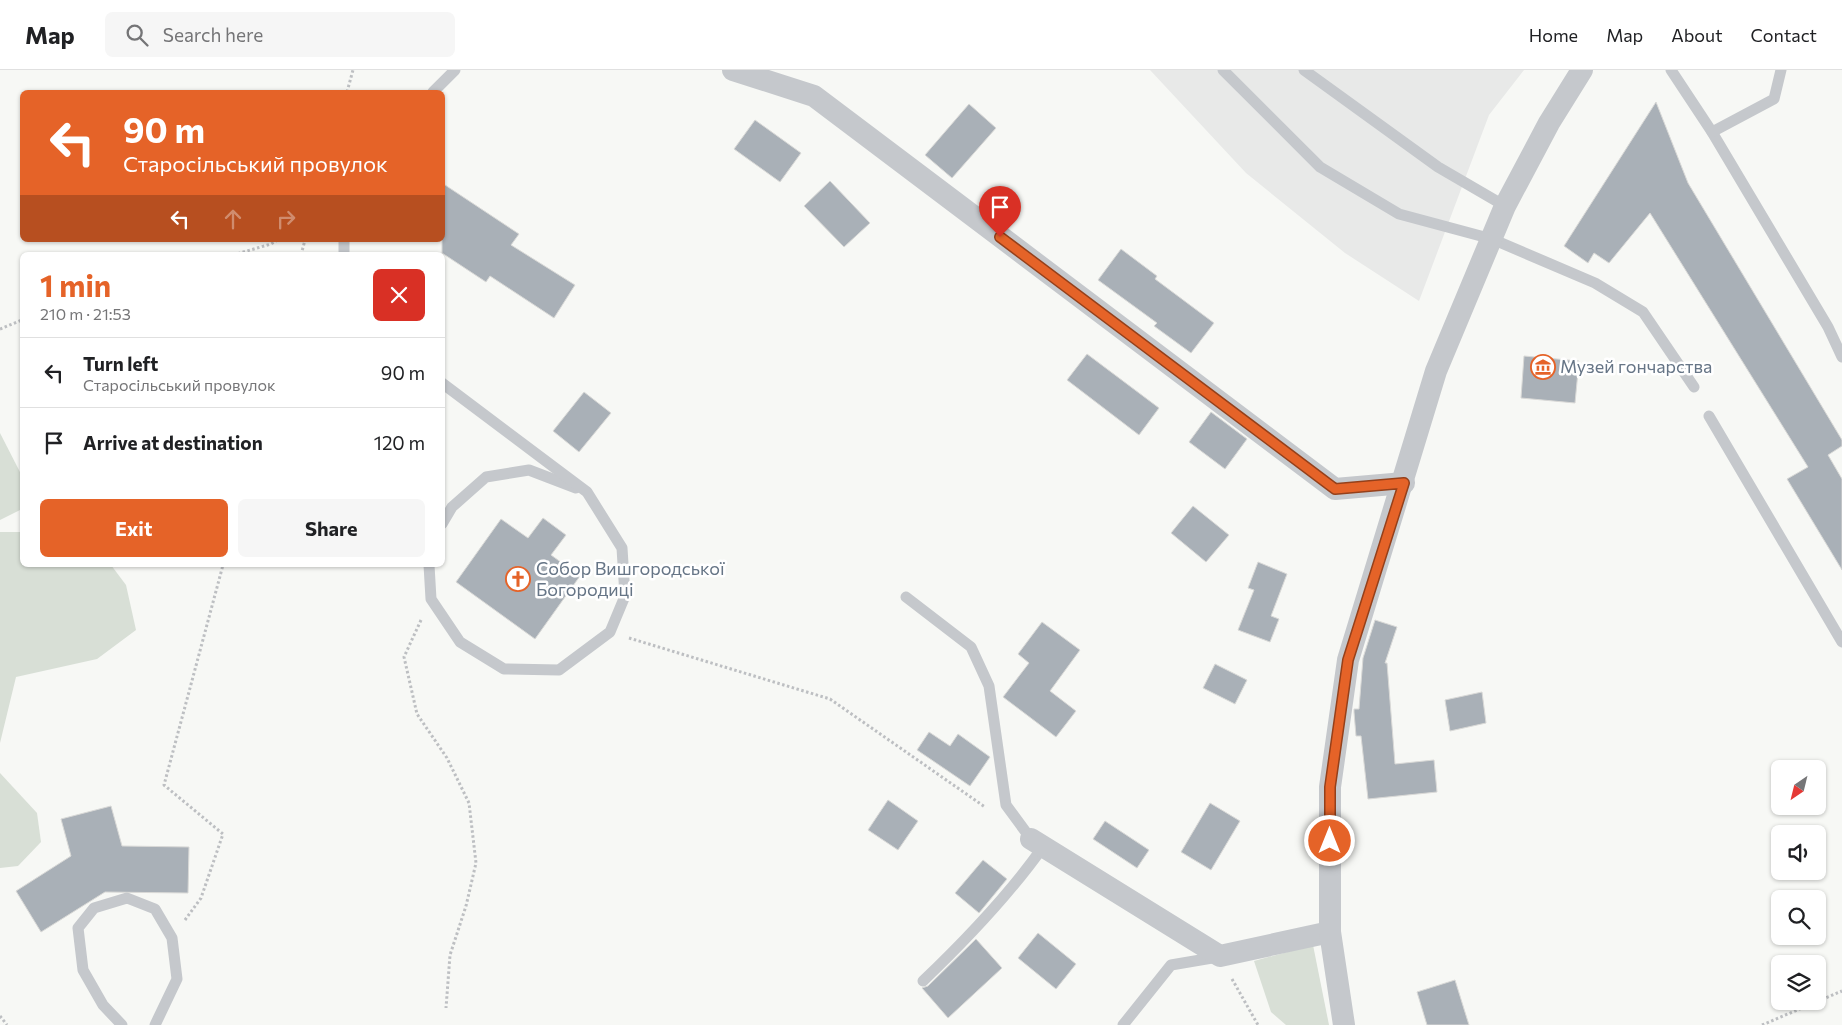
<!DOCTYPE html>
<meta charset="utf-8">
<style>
:root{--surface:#fff;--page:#f6f6f6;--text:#202124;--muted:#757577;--line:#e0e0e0;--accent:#e56328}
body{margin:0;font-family:Commissioner,sans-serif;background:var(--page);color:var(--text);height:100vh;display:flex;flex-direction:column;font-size:19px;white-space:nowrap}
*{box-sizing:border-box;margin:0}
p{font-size:16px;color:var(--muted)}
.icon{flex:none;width:28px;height:28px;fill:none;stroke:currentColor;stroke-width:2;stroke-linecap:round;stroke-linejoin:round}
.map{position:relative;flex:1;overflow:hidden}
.details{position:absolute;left:20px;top:182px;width:425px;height:315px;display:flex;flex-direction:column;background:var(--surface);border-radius:8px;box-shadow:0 1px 4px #0004}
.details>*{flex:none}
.guide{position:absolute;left:20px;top:20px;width:425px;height:152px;border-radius:8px;box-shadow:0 1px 4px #0004;background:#e56328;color:#fff;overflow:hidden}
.needle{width:32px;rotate:215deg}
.fabs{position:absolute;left:1771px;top:690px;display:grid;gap:10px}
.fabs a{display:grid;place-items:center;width:55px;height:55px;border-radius:8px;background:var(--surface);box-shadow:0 1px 4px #0004;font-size:25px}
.pin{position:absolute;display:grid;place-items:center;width:42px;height:42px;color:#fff;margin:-51px -21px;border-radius:50% 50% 50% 0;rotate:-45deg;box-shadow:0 0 5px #0007}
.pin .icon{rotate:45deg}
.me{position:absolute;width:55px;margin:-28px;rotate:0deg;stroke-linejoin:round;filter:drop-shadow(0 0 4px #0008)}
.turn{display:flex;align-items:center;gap:18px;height:105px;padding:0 20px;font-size:22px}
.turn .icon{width:65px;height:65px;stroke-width:2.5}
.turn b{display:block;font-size:35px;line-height:42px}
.lanes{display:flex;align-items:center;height:48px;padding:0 20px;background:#0003;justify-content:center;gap:25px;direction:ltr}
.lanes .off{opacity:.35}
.round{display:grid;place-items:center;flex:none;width:52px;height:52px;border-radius:8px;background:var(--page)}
.headline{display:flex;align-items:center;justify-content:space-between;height:85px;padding:0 20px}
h1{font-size:30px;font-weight:700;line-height:38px;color:var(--accent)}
.primary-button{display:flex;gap:10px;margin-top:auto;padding:10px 20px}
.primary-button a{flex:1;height:58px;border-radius:8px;background:var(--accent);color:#fff;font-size:20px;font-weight:700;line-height:58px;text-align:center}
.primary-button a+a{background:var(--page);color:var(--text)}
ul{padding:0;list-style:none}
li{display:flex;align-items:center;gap:15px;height:70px;padding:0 20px;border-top:1px solid var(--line)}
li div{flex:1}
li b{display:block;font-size:19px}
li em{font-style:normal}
header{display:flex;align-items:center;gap:30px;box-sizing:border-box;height:70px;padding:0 25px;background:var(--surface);border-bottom:1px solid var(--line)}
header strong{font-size:24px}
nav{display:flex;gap:28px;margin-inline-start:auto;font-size:18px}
.search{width:350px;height:45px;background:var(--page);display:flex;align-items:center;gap:12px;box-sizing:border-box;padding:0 18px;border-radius:8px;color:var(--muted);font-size:19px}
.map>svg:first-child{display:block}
.built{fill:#e8e9e8}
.green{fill:#d8dfd6}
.building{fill:#a9b0b7;stroke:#d9d9d7}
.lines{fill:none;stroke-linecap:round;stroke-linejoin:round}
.path{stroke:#bdbfc2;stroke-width:3;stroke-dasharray:2.5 2.5;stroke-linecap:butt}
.service{stroke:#c5c8cc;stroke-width:11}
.minor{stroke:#c5c8cc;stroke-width:22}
.route-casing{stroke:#95401a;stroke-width:12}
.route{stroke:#e56328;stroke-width:9}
.labels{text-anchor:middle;stroke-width:5;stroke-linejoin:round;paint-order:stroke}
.poi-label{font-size:18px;fill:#667586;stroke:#fff;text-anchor:start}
</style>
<header>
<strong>Map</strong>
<div class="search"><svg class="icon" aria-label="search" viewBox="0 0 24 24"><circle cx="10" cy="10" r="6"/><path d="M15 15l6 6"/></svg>Search here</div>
<nav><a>Home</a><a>Map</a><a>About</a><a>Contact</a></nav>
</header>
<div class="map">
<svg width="1842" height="955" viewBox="0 0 1842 955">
<rect width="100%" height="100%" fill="#f7f8f5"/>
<polygon class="built" points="1150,0 1524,0 1489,45 1419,231 1345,183 1246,103"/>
<g class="green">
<polygon points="0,363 22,406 22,439 0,450"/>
<polygon points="0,462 22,462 22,495 111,495 126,515 136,560 97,589 16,607 0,673"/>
<polygon points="0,703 37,743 41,772 18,796 0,798"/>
<polygon points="1313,875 1329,955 1286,955 1271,942 1254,891"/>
</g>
<g class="building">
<polygon points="1656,32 1688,113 1842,370 1842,376 1828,385 1842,409 1842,500 1787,409 1808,397 1650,143 1609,193 1594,183 1588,193 1564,176"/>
<polygon points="969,34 996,58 952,108 925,85"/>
<polygon points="755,50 801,83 780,112 734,79"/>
<polygon points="830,111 870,153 844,177 804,136"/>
<polygon points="442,113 519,164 511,175 575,215 554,248 490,206 486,212 442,183"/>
<polygon points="1121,179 1157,206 1155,209 1214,253 1191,283 1154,256 1157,253 1098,210"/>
<polygon points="1087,284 1159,338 1139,365 1067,310"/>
<polygon points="1524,286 1579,291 1575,333 1521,328"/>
<polygon points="584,322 611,343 579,382 553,361"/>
<polygon points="1211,342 1247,369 1225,399 1189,372"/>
<polygon points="1193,436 1229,465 1206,492 1171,463"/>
<polygon points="543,448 566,465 551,485 580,506 535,569 456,512 501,449 528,468"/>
<polygon points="1258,492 1287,504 1271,546 1279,549 1270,572 1238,560 1254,520 1248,518"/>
<polygon points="1375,550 1397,557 1385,593 1387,593 1395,694 1434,690 1437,722 1368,729 1361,666 1356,666 1354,642 1354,639 1359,639 1363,588"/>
<polygon points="1042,552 1080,580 1050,621 1076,641 1056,667 1003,627 1029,593 1018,584"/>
<polygon points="1215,594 1247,610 1235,634 1203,618"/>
<polygon points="1482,622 1486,653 1450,661 1445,630"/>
<polygon points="929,662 950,676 958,664 990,687 970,716 917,680"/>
<polygon points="888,730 918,751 898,780 868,760"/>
<polygon points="1210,733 1240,751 1211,800 1181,782"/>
<polygon points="111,736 122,776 189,777 188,823 105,822 41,862 16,821 71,786 61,749"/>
<polygon points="1105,751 1149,780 1137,798 1093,769"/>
<polygon points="983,790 1007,809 979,843 955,823"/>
<polygon points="1038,863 1076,894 1056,919 1018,888"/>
<polygon points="976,869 1002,898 948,948 922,918 928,916"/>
<polygon points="1455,910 1469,955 1427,955 1417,922"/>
</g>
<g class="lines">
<g class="path">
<polyline points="347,22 353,0"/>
<polyline points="233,185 271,174 278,170"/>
<polyline points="301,185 305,170"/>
<polyline points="0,259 22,250"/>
<polyline points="421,550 404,587 417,644 447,688 469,733 476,793 466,836 450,885 446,938"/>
<polyline points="629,568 830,629 985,737"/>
<polyline points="185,850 201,828 223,764 164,715 223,495"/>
<polyline points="1232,909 1258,955"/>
<polyline points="0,946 7,955"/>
<polyline points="1762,955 1842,921"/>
</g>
<g class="service">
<polyline points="1223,0 1320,97 1399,144 1492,169 1595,213 1643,242 1694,317"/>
<polyline points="1304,0 1438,97 1505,136"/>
<polyline points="1671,0 1712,62 1828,257 1842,287"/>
<polyline points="433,22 455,0"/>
<polyline points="1712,62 1774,29 1781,0"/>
<polyline points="344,170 344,185"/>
<polyline points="1709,346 1842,572"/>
<polyline points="442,454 452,437 486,407 529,400 576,418"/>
<polyline points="429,495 431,529 460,572 504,599 559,600 610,562 625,526 622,478 587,422 442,313"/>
<polyline points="906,527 971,577 989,616 1006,735 1031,769"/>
<path d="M 923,911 C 967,869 1008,826 1043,777"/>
<polyline points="122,955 103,935 83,900 78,858 94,838 127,828 155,839 172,868 177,909 155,955"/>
<polyline points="1123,955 1171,895 1218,887"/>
</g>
<g class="minor">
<polyline points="733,0 814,26 1335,419 1404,413"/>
<polyline points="1031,769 1220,886 1330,862"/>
<polyline points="1344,955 1330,862 1330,717 1348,590 1436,301 1505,136 1549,53 1582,0"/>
</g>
</g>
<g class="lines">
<defs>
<polyline id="route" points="1000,167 1335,419 1404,413 1348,590 1330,717 1330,771"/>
</defs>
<use href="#route" class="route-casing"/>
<use href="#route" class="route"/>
</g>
<defs>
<symbol id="museum-ring" viewBox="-11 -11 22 22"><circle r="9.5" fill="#fff" stroke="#e56328" stroke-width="1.5"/><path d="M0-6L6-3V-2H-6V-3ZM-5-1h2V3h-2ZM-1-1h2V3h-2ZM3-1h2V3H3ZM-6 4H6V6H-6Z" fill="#e56328"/></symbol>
<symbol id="church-ring" viewBox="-11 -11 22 22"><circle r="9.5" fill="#fff" stroke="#e56328" stroke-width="1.5"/><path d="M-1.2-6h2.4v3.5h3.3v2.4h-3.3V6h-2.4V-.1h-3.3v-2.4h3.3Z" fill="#e56328"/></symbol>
</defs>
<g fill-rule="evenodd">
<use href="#museum-ring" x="1529" y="283" width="28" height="28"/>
<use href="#church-ring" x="504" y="495" width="28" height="28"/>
</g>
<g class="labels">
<g class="poi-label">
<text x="1560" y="303">Музей гончарства</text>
<text x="536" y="505">Собор Вишгородської<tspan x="536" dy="21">Богородиці</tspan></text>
</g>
</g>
</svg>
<div class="fabs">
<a><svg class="needle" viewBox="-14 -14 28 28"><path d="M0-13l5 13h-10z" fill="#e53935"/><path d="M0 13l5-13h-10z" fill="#757577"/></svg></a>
<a><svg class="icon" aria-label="sound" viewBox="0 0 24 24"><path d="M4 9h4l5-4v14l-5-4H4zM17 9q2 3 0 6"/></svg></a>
<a><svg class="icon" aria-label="search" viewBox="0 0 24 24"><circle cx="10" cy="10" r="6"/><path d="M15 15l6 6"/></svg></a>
<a><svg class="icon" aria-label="layers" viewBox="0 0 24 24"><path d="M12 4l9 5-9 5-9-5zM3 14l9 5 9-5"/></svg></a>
</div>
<div class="pin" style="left:1000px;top:167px;background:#d93025"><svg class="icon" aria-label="arrive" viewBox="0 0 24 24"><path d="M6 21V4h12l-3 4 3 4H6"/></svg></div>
<svg class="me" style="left:1330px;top:771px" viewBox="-20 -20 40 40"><circle r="17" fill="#e56328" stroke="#fff" stroke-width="3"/><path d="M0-11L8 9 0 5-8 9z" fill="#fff"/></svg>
<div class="guide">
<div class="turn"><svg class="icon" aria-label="left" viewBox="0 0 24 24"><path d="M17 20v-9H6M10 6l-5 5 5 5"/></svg><div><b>90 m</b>Старосільський провулок</div></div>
<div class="lanes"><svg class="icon" aria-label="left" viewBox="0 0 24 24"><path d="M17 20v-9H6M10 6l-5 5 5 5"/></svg><svg class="icon off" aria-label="ahead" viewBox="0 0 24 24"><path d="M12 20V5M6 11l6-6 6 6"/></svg><svg class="icon off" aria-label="right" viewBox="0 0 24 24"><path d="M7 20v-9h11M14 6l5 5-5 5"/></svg></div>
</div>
<section class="details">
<div class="headline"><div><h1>1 min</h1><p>210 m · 21:53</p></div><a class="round" style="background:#d93025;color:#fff"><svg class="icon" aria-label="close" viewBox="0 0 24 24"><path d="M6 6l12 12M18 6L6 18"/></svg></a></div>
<ul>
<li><svg class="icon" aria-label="left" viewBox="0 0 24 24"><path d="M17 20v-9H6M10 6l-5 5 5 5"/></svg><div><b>Turn left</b><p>Старосільський провулок</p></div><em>90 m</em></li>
<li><svg class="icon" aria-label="arrive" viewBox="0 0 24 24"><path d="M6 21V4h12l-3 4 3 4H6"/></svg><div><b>Arrive at destination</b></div><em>120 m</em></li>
</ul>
<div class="primary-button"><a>Exit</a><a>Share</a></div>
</section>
</div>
